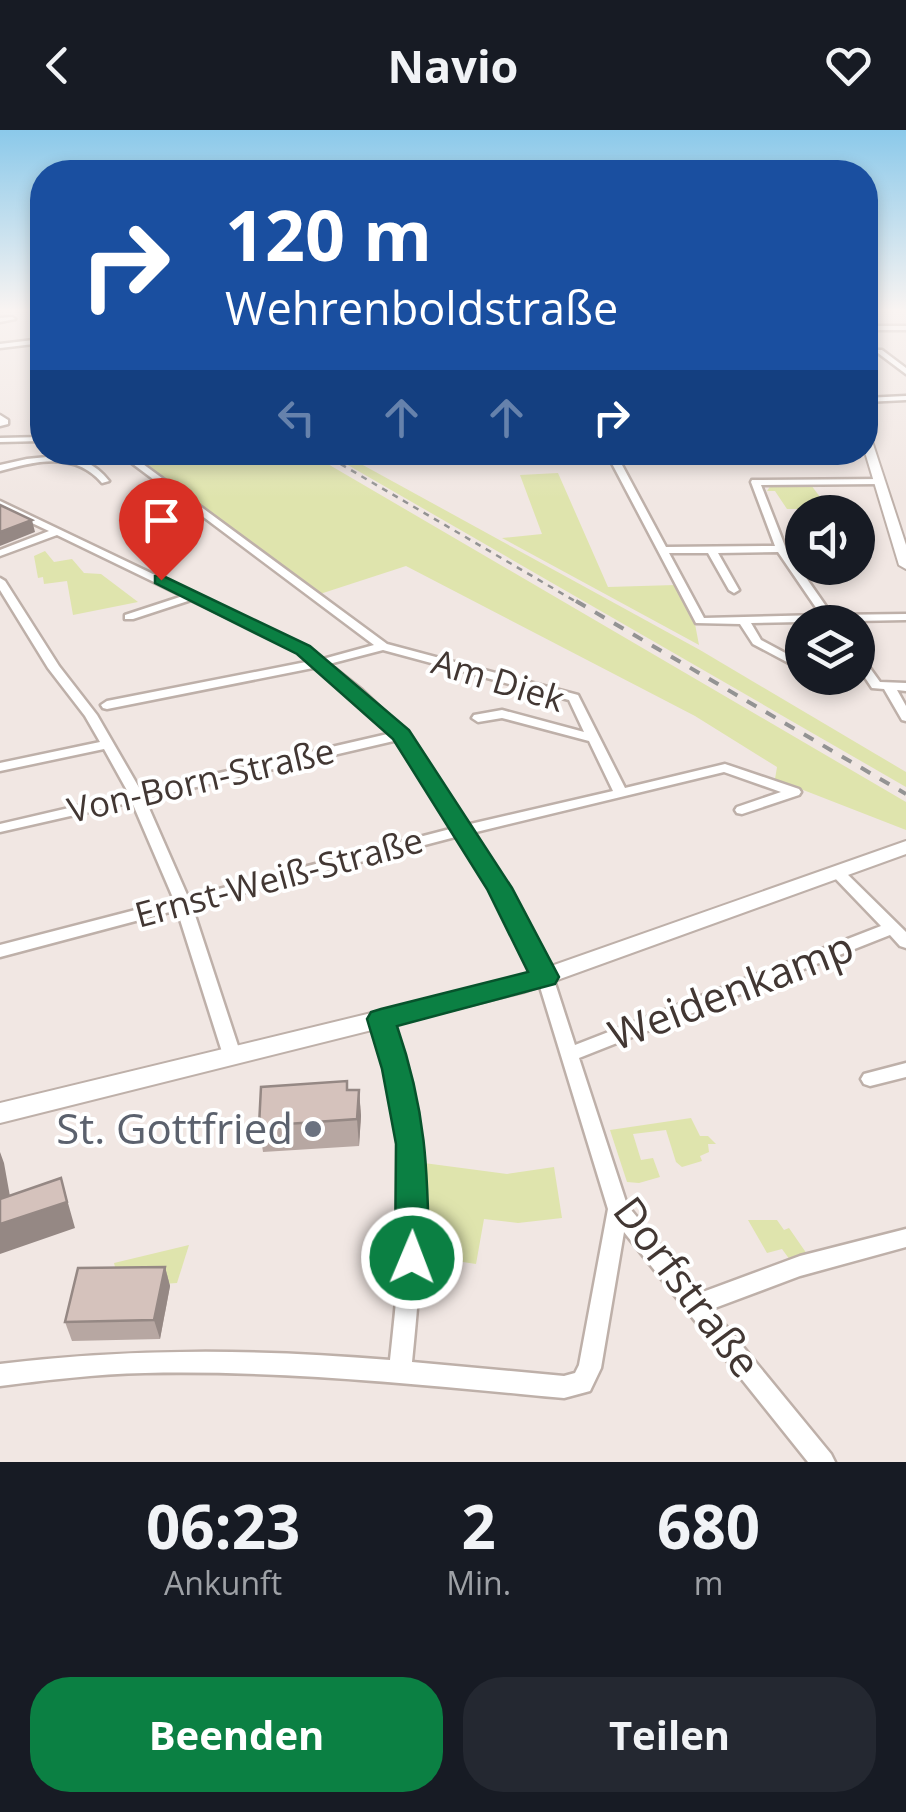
<!DOCTYPE html>
<html lang="de">
<meta charset="utf-8">
<style>
:root{--surface:#171b24;--page:#242831;--text:#f1f3f6;--muted:#9ea1a6;--accent:#0b8043}
body{margin:0;font-family:"Open Sans",sans-serif;background:var(--page);color:var(--text);height:100vh;display:flex;flex-direction:column;font-size:38px;white-space:nowrap}
*{box-sizing:border-box;margin:0}
p{font-size:32px;color:var(--muted)}
.icon{flex:none;width:55px;height:55px;fill:none;stroke:currentColor;stroke-width:2;stroke-linecap:round;stroke-linejoin:round}
.map{position:relative;height:1332px;overflow:hidden}
.side{display:flex;flex-direction:column;background:var(--surface);flex:1}
.side>*{flex:none}
.guide{position:absolute;left:30px;top:30px;width:848px;height:305px;border-radius:40px;box-shadow:0 5px 15px #0003;background:#1a4fa0;color:#fff;overflow:hidden}
.buttons{position:absolute;left:785px;top:365px;display:grid;gap:20px}
.buttons a{display:grid;place-items:center;width:90px;height:90px;border-radius:50%;background:var(--surface);box-shadow:0 5px 15px #0003;font-size:50px}
.pin{position:absolute;display:grid;place-items:center;width:85px;height:85px;color:#fff;margin:-102px -42px;border-radius:50% 50% 50% 0;rotate:-45deg;box-shadow:0 0 10px #0007}
.pin .icon{rotate:45deg}
.me{position:absolute;width:110px;margin:-55px;rotate:1deg;stroke-linejoin:round;filter:drop-shadow(0 0 8px #0008)}
.turn{display:flex;align-items:center;gap:35px;height:210px;padding:0 30px;font-size:45px}
.turn .icon{width:130px;height:130px;stroke-width:2.5}
.turn b{display:block;font-size:70px;line-height:85px}
.lanes{display:flex;align-items:center;height:95px;padding:0 30px;background:#0003;justify-content:center;gap:50px;direction:ltr}
.lanes .off{opacity:.35}
.eta{display:flex;justify-content:space-evenly;align-items:center;height:170px;text-align:center}
.eta b{font-size:60px;font-weight:700;line-height:70px}
.cta{display:flex;gap:20px;margin-top:auto;padding:20px 30px}
.cta a{flex:1;height:115px;border-radius:40px;background:var(--accent);color:#fff;font-size:40px;font-weight:700;line-height:115px;text-align:center}
.cta a+a{background:var(--page);color:var(--text)}
header{display:flex;justify-content:space-between;align-items:center;height:130px;padding:0 30px;background:var(--surface);font-size:45px;font-weight:700}
.map>svg:first-child{display:block}
.green{fill:#dfe4ad}
.lines{fill:none;stroke-linecap:round;stroke-linejoin:round}
.minor-casing{stroke:#beb0a9;stroke-width:5}
.tertiary-casing{stroke:#beb0a9;stroke-width:4}
.minor{fill:#fff;fill-rule:evenodd}
.tertiary{fill:#fff;fill-rule:evenodd}
.rail-far1{stroke:#939393;stroke-width:2.5;stroke-dasharray:6 6;stroke-linecap:butt}
.rail{stroke:#939393;stroke-width:4;stroke-dasharray:11 11;stroke-linecap:butt}
.wall{fill:#b7a7a2}
.shaded-wall{fill:#958884}
.building{fill:#d5c2bc;stroke:#958884;stroke-width:2.5}
.route{fill:#0b8043;stroke:#07532c;stroke-width:2.5}
.worship-dot{fill:#6b7280;stroke:#fff;stroke-width:4}
.labels{text-anchor:middle;stroke-width:8;stroke-linejoin:round;paint-order:stroke}
.street-label{font-size:35px;fill:#423733;stroke:#fff}
.near-street-label{font-size:42px;fill:#423733;stroke:#fff}
.near-worship-label{font-size:42px;fill:#5b616d;stroke:#fff;text-anchor:end}
</style>
<header><svg class="icon" aria-label="back" viewBox="0 0 24 24"><path d="M15 5l-7 7 7 7"/></svg>Navio<svg class="icon" aria-label="heart" viewBox="0 0 24 24"><path d="M12 20l-8-8c-3-5 5-10 8-4 3-6 11-1 8 4z"/></svg></header>
<div class="map">
<svg width="906" height="1332" viewBox="0 0 906 1332">
<rect width="100%" height="100%" fill="#f1e7e3"/>
<g class="green">
<polygon points="127,323 309,323 906,672 906,700 775,649 777,637 695,586 406,436 320,464"/>
<polygon points="327,323 341,323 700,520 906,642 906,657"/>
<polygon points="558,343 608,457 675,455 695,494 699,515 502,408 542,404 520,345"/>
<polygon points="771,355 811,355 829,379 787,379 775,361 767,361"/>
<polygon points="45,421 54,432 72,429 84,443 101,444 138,472 73,485 67,451 44,454 43,447 38,448 34,426"/>
<polygon points="691,988 700,1006 708,1006 716,1014 708,1014 709,1022 700,1026 702,1031 682,1037 676,1032 666,1000 633,1004 641,1030 653,1028 660,1047 639,1053 627,1052 610,1000"/>
<polygon points="424,1033 507,1044 554,1037 562,1088 518,1093 484,1089 476,1134 430,1127"/>
<polygon points="748,1090 777,1090 784,1100 789,1098 807,1124 790,1130 782,1119 767,1123"/>
<polygon points="189,1115 177,1153 120,1157 114,1133"/>
</g>
<g class="lines">
<defs>
<g id="minor">
<polygon points="0,188 12,187 15,189 0,192"/>
<polygon points="865,192 871,196 906,196 906,200 869,200 865,198"/>
<polygon points="42,209 42,213 0,218 0,214"/>
<polygon points="865,220 882,220 906,238 906,244 878,223 865,224"/>
<polygon points="906,266 906,270 865,272 865,268"/>
<polygon points="0,285 8,290 8,294 0,296"/>
<polygon points="42,307 42,311 0,312 0,308"/>
<path d="M 606,322 L 615,322 L 666,417 L 775,416 L 751,352 L 752,350 L 883,349 L 883,353 L 880,354 L 761,355 L 786,419 L 832,485 L 906,484 L 906,490 L 751,493 L 761,510 L 802,532 L 802,540 L 753,514 L 740,494 L 696,493 ZM 778,422 L 821,485 L 704,488 L 669,423 L 708,423 L 729,460 L 734,463 L 739,460 L 718,423 Z"/>
<path d="M 128,323 L 387,514 L 578,565 L 625,658 L 725,634 L 799,659 L 801,662 L 799,665 L 742,684 L 737,683 L 735,680 L 737,677 L 781,662 L 724,642 L 472,703 L 508,758 L 553,847 L 575,915 L 881,796 L 832,745 L 830,742 L 832,739 L 842,739 L 906,802 L 906,818 L 900,816 L 890,805 L 579,928 L 627,1075 L 700,1163 L 800,1126 L 906,1099 L 906,1117 L 800,1146 L 712,1179 L 831,1324 L 835,1332 L 808,1332 L 624,1102 L 601,1238 L 590,1261 L 564,1268 C 424,1255 285,1240 145,1243 C 96,1244 48,1250 0,1256 L 0,1234 C 134,1218 256,1219 390,1230 C 399,1147 408,1063 394,980 C 389,949 381,919 372,889 L 375,884 L 381,883 L 387,884 L 390,889 C 403,933 414,978 419,1024 C 425,1094 419,1163 412,1232 L 564,1246 L 575,1243 L 579,1235 L 608,1079 L 537,847 L 493,758 L 459,706 L 192,776 L 241,925 L 238,930 L 232,932 L 226,930 L 223,925 L 177,780 L 0,827 L 0,815 L 174,770 L 132,672 L 0,702 L 0,694 L 129,664 L 104,619 L 0,641 L 0,633 L 100,612 L 85,586 L 48,538 L 0,460 L 0,448 L 5,451 L 59,536 L 97,585 L 141,661 L 392,603 L 354,566 L 318,537 L 107,579 L 103,578 L 101,575 L 107,571 L 311,531 L 300,522 L 191,470 L 133,489 L 125,489 L 125,485 L 183,466 L 57,405 L 0,426 L 0,420 L 49,401 L 0,378 L 0,371 L 308,518 L 323,529 L 374,515 L 125,328 L 124,326 ZM 383,520 L 569,570 L 584,602 L 502,580 L 474,585 L 472,588 L 478,592 L 502,588 L 589,611 L 613,661 L 466,695 L 406,602 L 362,560 L 329,534 ZM 398,610 L 454,698 L 188,767 L 145,669 Z"/>
<path d="M 57,326 C 80,328 95,333 109,351 L 102,353 C 75,321 36,331 0,341 L 0,335 L 27,329 Z"/>
<polygon points="858,526 862,527 880,552 906,553 906,561 897,560 906,576 906,591 902,590 884,559 872,558 858,537"/>
<polygon points="906,933 906,947 870,956 864,954 861,949 864,944"/>
</g>
<g id="tertiary">
<polygon points="865,302 870,305 906,415 906,439 899,435 865,322"/>
<polygon points="906,711 906,724 524,862 0,993 0,973 520,847"/>
</g>
</defs>
<use href="#minor" class="minor-casing"/>
<use href="#tertiary" class="tertiary-casing"/>
<use href="#minor" class="minor"/>
<use href="#tertiary" class="tertiary"/>
<polyline class="rail-far1" points="320,322 580,474"/>
<polyline class="rail" points="576,471 906,664"/>
</g>
<g class="wall">
<polygon points="347,960 359,960 361,986 359,1016 263,1022 259,996"/>
<polygon points="165,1137 170,1156 160,1209 72,1211 65,1192"/>
</g>
<g class="shaded-wall">
<polygon points="32,390 35,402 0,416 0,402"/>
<polygon points="359,960 361,986 359,1016 357,989"/>
<polygon points="0,1022 4,1033 11,1072 61,1048 75,1098 0,1124"/>
<polygon points="165,1137 170,1156 160,1209 154,1190"/>
</g>
<g class="building">
<polygon points="0,375 32,390 0,402"/>
<polygon points="347,951 347,960 359,960 357,989 259,996 261,957"/>
<polygon points="61,1048 67,1072 0,1094 0,1069"/>
<polygon points="165,1137 154,1190 65,1192 78,1138"/>
</g>
<linearGradient id="sky" x2="0" y2="1"><stop stop-color="#8bc9ea"/><stop offset="0.49" stop-color="#f9f4f2"/><stop offset="1" stop-color="#f9f4f2" stop-opacity="0"/></linearGradient>
<rect width="906" height="368" fill="url(#sky)"/>
<path class="route" d="M 161,445 L 310,516 L 409,600 L 512,758 L 559,847 L 555,854 L 397,896 C 426,980 428,1040 429,1128 L 424,1139 L 412,1144 L 400,1139 L 395,1128 L 396,1014 L 382,939 L 367,889 L 371,882 L 381,879 L 528,842 L 487,759 L 393,609 L 297,524 L 155,453 L 155,446 Z"/>
<circle class="worship-dot" cx="313" cy="999" r="10"/>
<g class="labels">
<g class="street-label">
<text transform="translate(498 551) rotate(17)" y="12">Am Diek</text>
<text transform="translate(201 651) rotate(-13)" y="12">Von-Born-Straße</text>
<text transform="translate(279 748) rotate(-15)" y="12">Ernst-Weiß-Straße</text>
</g>
<g class="near-street-label">
<text transform="translate(731 861) rotate(-21)" y="15">Weidenkamp</text>
<text transform="translate(687 1157) rotate(53)" y="15">Dorfstraße</text>
</g>
<g class="near-worship-label">
<text x="293" y="1014">St. Gottfried</text>
</g>
</g>
</svg>
<div class="buttons">
<a><svg class="icon" aria-label="sound" viewBox="0 0 24 24"><path d="M4 9h4l5-4v14l-5-4H4zM17 9q2 3 0 6"/></svg></a>
<a><svg class="icon" aria-label="layers" viewBox="0 0 24 24"><path d="M12 4l9 5-9 5-9-5zM3 14l9 5 9-5"/></svg></a>
</div>
<div class="pin" style="left:161px;top:450px;background:#d93025"><svg class="icon" aria-label="arrive" viewBox="0 0 24 24"><path d="M6 21V4h12l-3 4 3 4H6"/></svg></div>
<svg class="me" style="left:412px;top:1128px" viewBox="-20 -20 40 40"><circle r="17" fill="#0b8043" stroke="#fff" stroke-width="3"/><path d="M0-11L8 9 0 5-8 9z" fill="#fff"/></svg>
<div class="guide">
<div class="turn"><svg class="icon" aria-label="right" viewBox="0 0 24 24"><path d="M7 20v-9h11M14 6l5 5-5 5"/></svg><div><b>120 m</b>Wehrenboldstraße</div></div>
<div class="lanes"><svg class="icon off" aria-label="left" viewBox="0 0 24 24"><path d="M17 20v-9H6M10 6l-5 5 5 5"/></svg><svg class="icon off" aria-label="ahead" viewBox="0 0 24 24"><path d="M12 20V5M6 11l6-6 6 6"/></svg><svg class="icon off" aria-label="ahead" viewBox="0 0 24 24"><path d="M12 20V5M6 11l6-6 6 6"/></svg><svg class="icon" aria-label="right" viewBox="0 0 24 24"><path d="M7 20v-9h11M14 6l5 5-5 5"/></svg></div>
</div>
</div>
<section class="side">
<div class="eta">
<div><b>06:23</b><p>Ankunft</p></div>
<div><b>2</b><p>Min.</p></div>
<div><b>680</b><p>m</p></div>
</div>
<div class="cta"><a>Beenden</a><a>Teilen</a></div>
</section>
